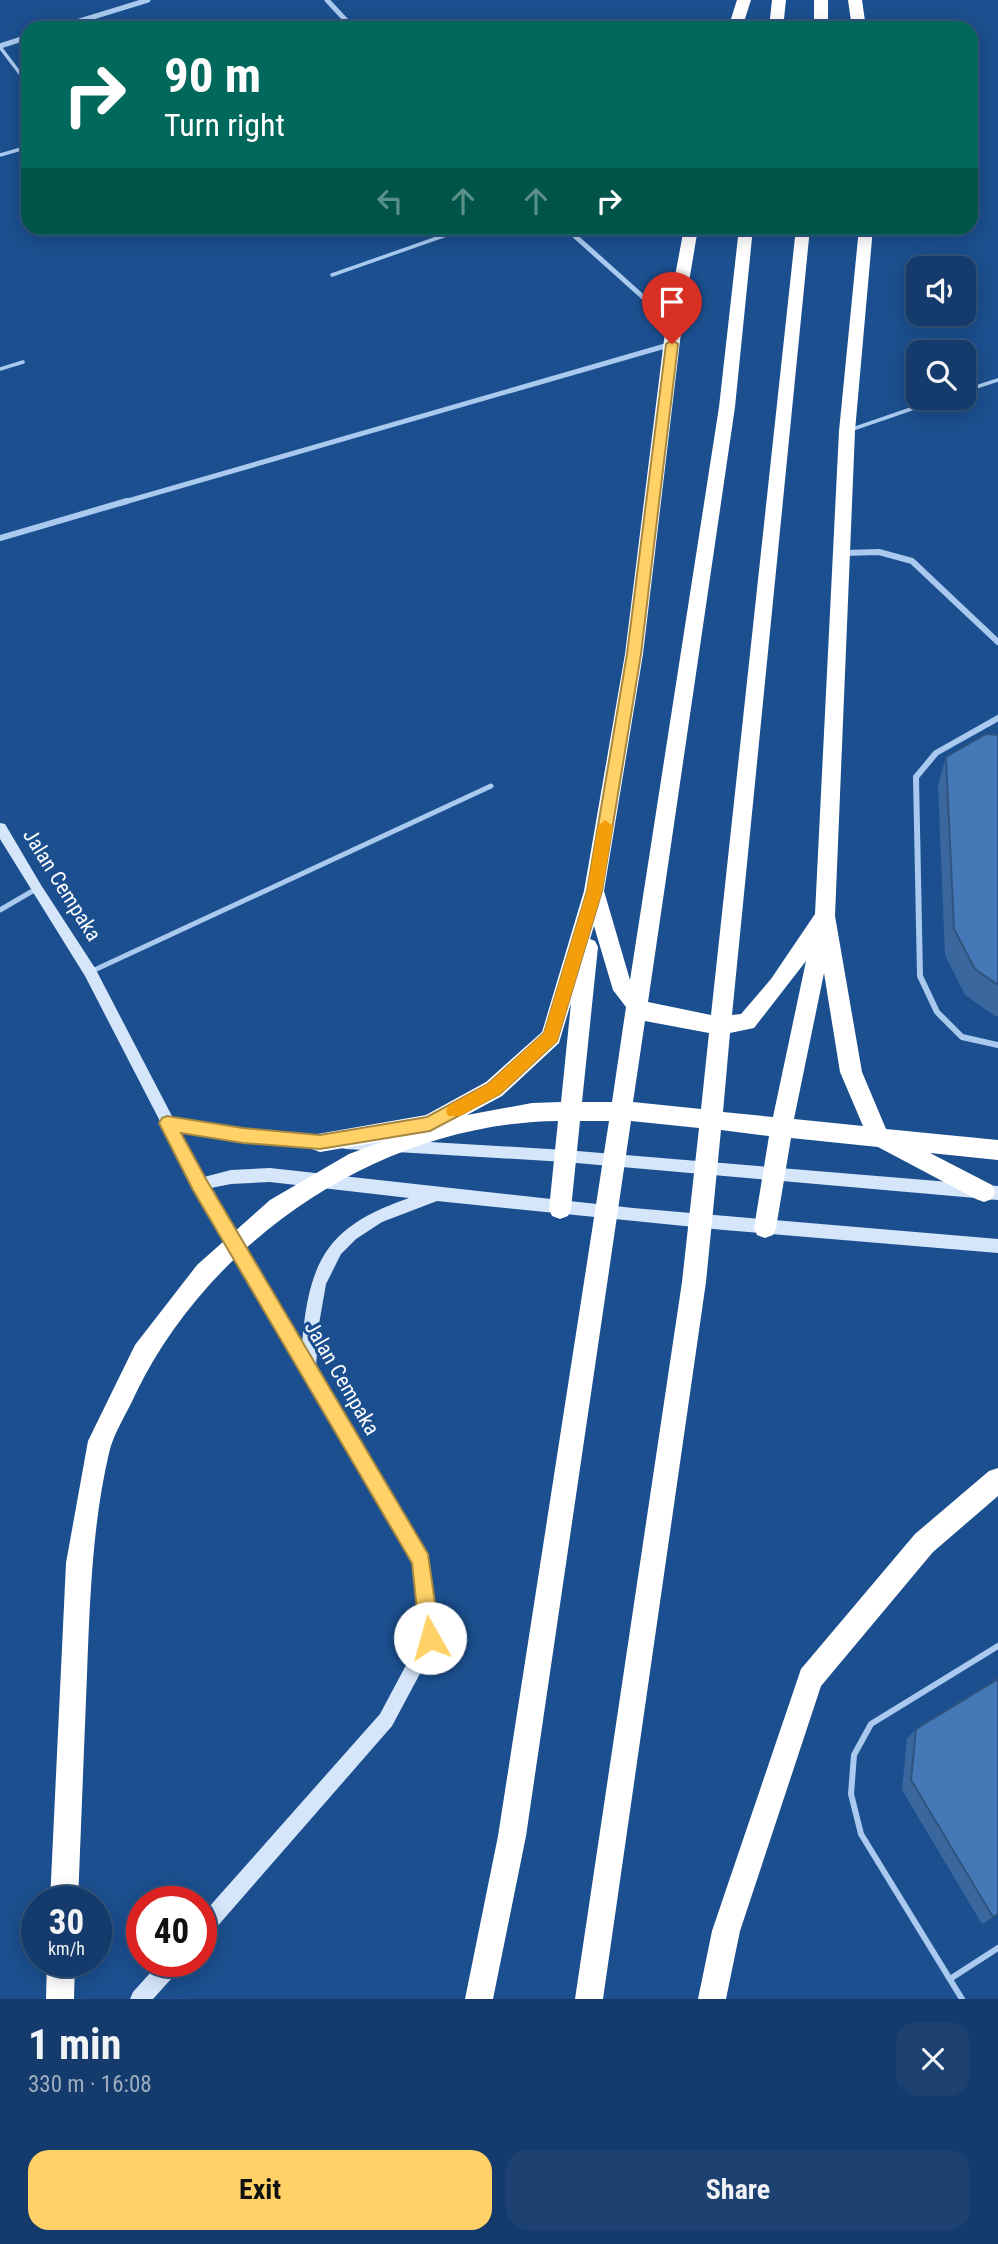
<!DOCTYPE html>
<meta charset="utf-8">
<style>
:root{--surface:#143b6b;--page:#1d4271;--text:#f1f3f6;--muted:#9dadc1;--line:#33557e;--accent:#ffd166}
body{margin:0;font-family:"Roboto Condensed",sans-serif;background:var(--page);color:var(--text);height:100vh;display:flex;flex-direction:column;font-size:26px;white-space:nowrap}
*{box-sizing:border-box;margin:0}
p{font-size:23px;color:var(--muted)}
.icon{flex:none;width:38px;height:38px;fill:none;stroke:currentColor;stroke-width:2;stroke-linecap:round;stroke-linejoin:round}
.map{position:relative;height:1999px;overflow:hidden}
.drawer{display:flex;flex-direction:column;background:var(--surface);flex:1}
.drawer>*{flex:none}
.hud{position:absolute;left:21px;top:21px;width:957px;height:214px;border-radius:21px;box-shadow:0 4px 18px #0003,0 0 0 2px var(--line);background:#00695c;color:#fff;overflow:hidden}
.controls{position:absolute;left:906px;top:256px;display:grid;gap:14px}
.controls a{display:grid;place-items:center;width:70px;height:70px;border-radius:14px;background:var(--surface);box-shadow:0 4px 18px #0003,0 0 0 2px var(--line);font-size:35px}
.speed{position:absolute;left:21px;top:1886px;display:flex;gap:14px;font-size:35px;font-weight:700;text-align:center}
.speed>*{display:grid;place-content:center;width:91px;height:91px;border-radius:50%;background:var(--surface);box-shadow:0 4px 18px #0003,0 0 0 2px var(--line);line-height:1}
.speed small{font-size:18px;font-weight:400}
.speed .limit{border:10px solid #d22;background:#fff;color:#111}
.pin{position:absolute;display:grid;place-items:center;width:60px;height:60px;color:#fff;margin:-72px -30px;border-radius:50% 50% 50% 0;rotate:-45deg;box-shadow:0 0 7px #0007}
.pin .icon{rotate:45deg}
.me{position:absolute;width:77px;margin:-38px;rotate:353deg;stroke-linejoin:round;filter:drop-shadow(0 0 5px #0008)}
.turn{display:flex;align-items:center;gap:24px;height:147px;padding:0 28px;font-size:32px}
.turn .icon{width:91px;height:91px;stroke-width:2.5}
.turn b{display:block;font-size:49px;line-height:60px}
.lanes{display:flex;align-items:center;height:66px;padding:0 28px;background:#0003;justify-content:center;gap:35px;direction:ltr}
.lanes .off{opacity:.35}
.round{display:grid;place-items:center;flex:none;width:74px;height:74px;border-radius:21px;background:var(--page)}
.overview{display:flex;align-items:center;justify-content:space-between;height:119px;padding:0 28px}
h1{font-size:42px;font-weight:700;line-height:52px}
.primary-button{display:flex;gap:14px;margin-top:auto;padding:14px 28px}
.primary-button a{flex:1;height:80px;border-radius:21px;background:var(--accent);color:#111;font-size:28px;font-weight:700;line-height:80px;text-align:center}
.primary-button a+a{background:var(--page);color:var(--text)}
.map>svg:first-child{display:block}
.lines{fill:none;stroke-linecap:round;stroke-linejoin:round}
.lane-far2{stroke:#a9c9ee;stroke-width:3.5}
.lane-far1{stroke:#a9c9ee;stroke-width:5}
.lane{stroke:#a9c9ee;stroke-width:6}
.street-far1{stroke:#a9c9ee;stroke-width:5}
.street{stroke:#a9c9ee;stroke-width:6}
.secondary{fill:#d6e6fa;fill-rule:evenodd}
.highway{fill:#fff;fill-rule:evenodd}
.wall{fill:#3a679d}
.building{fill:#4478b7;stroke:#305480;stroke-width:2}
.route{fill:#ffd166;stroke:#a68842;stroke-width:2}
.slow{fill:#f59e0b}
.labels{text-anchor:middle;stroke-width:6;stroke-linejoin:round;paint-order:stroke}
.street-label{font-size:21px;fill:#fff;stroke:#1b4f8f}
</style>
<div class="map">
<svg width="998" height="1999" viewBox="0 0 998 1999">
<rect width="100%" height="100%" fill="#1b4f8f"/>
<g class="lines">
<g class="lane-far2">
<polyline points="0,47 28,84"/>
<polyline points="0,155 28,147"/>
<polyline points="332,275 466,228"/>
<polyline points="0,369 23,362"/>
<polyline points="964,391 998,380"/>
<polyline points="850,430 946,397"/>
</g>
<g class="lane-far1">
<polyline points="0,910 36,889"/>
<polyline points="90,972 491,786"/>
</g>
<g class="lane">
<polyline points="950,1979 998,1948"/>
<polyline points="962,1999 861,1834 851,1794 854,1755 871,1724 998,1646"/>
</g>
<g class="street-far1">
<polyline points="327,0 353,28"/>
<polyline points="57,28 148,0"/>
<polyline points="0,46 28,37"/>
<polyline points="566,228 672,323"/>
<polyline points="121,503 672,344"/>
</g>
<g class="street">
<polyline points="0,538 127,501"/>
<polyline points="844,553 879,552 912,561 998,642"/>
<polyline points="998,718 936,753 916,777 920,976 937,1012 962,1037 998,1045"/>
</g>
<g class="secondary">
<path d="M 0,823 L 5,824 L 41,885 L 95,968 L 173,1118 L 243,1129 L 326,1136 L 331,1137 L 333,1142 L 331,1147 L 326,1148 L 243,1141 L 180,1131 L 204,1177 L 231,1170 L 270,1168 L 633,1208 L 998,1239 L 998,1253 L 724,1230 L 437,1201 L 382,1222 L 356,1239 L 341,1254 L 326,1284 L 319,1324 L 316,1367 L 427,1555 L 439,1638 L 392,1726 L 208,1937 L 201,1939 L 201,1916 L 380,1714 L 421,1637 L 413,1563 L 195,1189 L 85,976 L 0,839 ZM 270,1182 L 409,1198 C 328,1226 309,1259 302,1344 L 211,1188 L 231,1184 Z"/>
<polygon points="346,1137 565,1150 998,1186 998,1200 565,1162 346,1149 341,1148 339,1143 341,1138"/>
<polygon points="160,1962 183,1962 180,1969 153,1999 130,1999 133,1992"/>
</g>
<g class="highway">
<polygon points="737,0 751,0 742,28 728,28"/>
<polygon points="772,0 786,0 783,28 769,28"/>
<rect x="814" y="0" width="14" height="28"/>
<polygon points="848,0 862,0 866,28 852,28"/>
<path d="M 684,228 L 698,228 L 682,324 L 643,654 L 604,891 L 630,980 L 719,407 L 739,228 L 753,228 L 735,407 L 648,1002 L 711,1015 L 796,228 L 810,228 L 732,1015 L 741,1014 L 771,979 L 815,914 L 839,431 L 859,228 L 873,228 L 855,431 L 835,916 L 862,1072 L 886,1129 L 998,1140 L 998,1160 L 930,1153 L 992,1185 L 995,1192 L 992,1199 L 984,1202 L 976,1199 L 878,1147 L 791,1138 L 776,1228 L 773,1235 L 765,1238 L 757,1235 L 754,1228 L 769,1136 L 721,1130 L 706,1282 L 603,1999 L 575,1999 L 682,1282 L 699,1128 L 631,1121 L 526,1836 L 493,1999 L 465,1999 L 498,1836 L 609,1121 L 580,1121 L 571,1209 L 568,1216 L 560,1219 L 552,1216 L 549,1209 L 558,1121 C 383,1123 210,1238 135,1395 C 127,1413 113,1434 109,1453 C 92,1526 90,1600 87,1674 C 84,1750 81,1826 78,1902 L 50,1902 L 66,1563 L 88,1441 L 135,1345 L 197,1265 L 270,1200 L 349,1154 L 384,1141 L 320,1152 L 312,1149 L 309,1142 L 312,1135 L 426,1115 L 486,1082 L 542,1032 L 584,891 L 625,654 L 666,324 ZM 594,926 L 613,990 L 626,1007 L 612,1102 L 582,1102 L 598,947 L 595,941 L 590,939 ZM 806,961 L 773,1117 L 723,1112 L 730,1033 L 754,1028 ZM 824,973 L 840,1072 L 863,1126 L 794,1119 ZM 571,1003 L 561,1102 L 532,1103 L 467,1115 L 502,1096 L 559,1043 ZM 645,1021 L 709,1033 L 701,1109 L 633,1102 Z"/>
<polygon points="998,1468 998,1496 933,1552 821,1686 740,1931 726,1999 698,1999 712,1931 801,1669 915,1534 989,1471"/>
<polygon points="47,1962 75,1962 74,1999 46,1999"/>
</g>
</g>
<g class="wall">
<polygon points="998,735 998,1016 995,1016 965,995 945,955 938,785 946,757"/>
<polygon points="916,1729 998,1914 982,1924 902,1790 907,1739"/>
</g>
<g class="building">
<polygon points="986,734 998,735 998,985 975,969 954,929 946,757"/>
<polygon points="998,1679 998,1914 993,1917 911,1780 916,1729"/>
</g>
<polygon class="route" points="672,340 678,344 641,654 602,891 557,1041 500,1094 430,1131 320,1149 243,1143 181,1133 206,1179 428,1554 440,1638 437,1645 430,1648 423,1645 420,1638 412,1563 193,1190 159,1123 162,1118 167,1116 243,1128 320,1135 427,1117 488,1084 544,1033 587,891 627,654 666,344"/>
<polygon class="slow" points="605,820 613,826 602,891 557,1041 500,1094 460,1116 448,1116 446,1111 448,1106 488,1084 544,1033 587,891 598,826"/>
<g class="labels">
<g class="street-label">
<text transform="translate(62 885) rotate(58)" y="7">Jalan Cempaka</text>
<text transform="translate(342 1378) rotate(60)" y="7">Jalan Cempaka</text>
</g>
</g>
</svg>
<div class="controls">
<a><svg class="icon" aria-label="sound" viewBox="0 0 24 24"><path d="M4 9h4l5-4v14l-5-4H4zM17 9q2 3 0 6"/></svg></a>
<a><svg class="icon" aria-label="search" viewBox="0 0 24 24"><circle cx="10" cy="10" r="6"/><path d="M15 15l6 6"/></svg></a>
</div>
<div class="speed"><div>30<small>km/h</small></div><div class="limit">40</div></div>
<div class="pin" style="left:672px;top:344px;background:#d93025"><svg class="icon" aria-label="arrive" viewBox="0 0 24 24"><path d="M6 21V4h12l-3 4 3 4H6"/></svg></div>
<svg class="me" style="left:430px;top:1638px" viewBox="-20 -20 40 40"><circle r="19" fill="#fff"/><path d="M0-13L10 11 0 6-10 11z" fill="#ffd166"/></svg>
<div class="hud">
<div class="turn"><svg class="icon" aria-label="right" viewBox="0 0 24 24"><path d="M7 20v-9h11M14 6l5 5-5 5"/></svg><div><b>90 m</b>Turn right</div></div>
<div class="lanes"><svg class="icon off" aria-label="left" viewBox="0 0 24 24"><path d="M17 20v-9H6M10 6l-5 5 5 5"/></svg><svg class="icon off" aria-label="ahead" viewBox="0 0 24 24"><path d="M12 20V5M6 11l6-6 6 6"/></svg><svg class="icon off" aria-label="ahead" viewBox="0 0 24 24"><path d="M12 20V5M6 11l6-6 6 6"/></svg><svg class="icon" aria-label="right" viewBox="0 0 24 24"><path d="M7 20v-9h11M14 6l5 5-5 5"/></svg></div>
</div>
</div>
<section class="drawer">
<div class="overview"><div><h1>1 min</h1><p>330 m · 16:08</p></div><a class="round"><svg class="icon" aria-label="close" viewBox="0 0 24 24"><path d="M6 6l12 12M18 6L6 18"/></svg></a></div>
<div class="primary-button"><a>Exit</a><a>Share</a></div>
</section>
